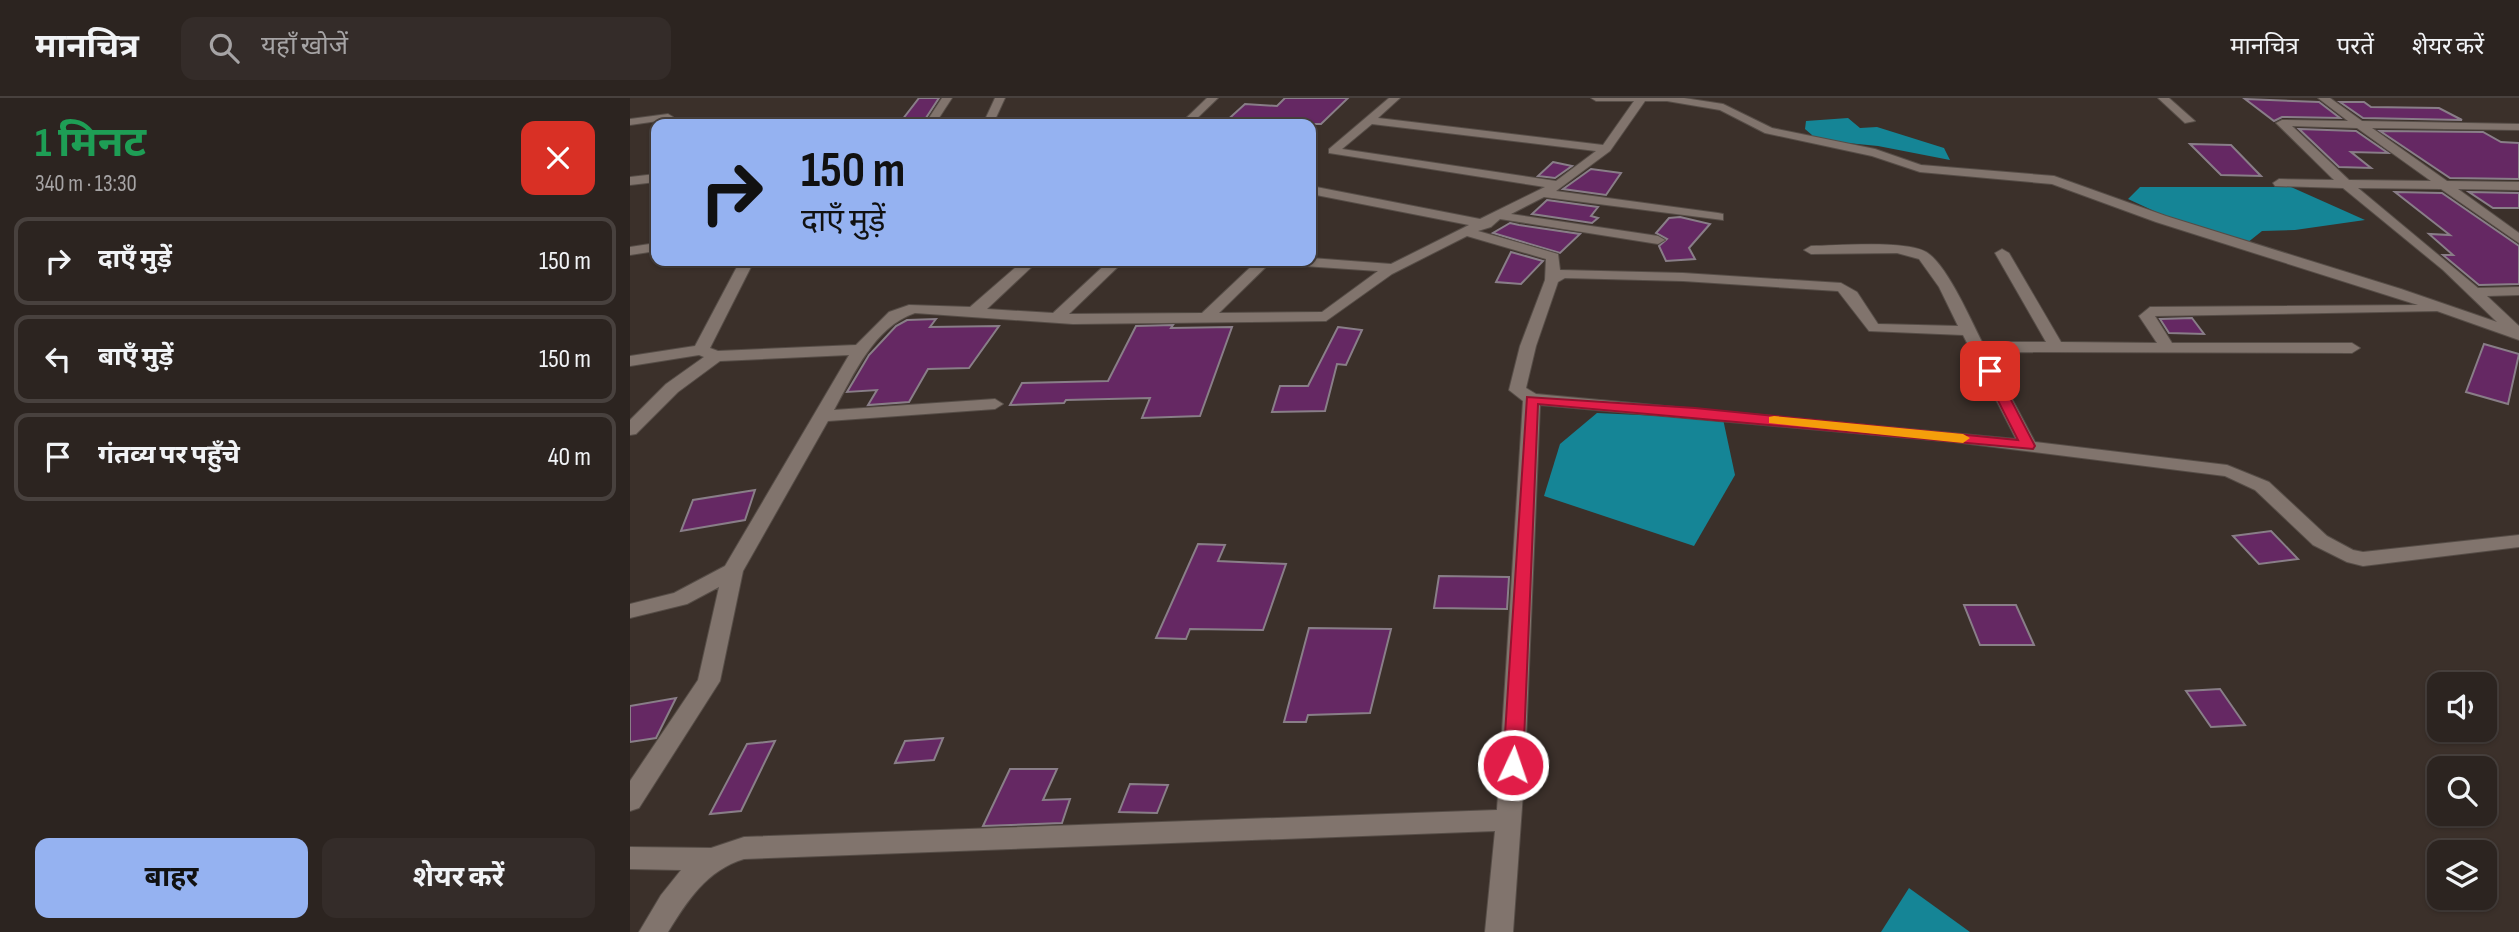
<!DOCTYPE html>
<html lang="hi">
<meta charset="utf-8">
<style>
:root{--surface:#2c2420;--page:#342c29;--text:#f1f3f6;--muted:#a6a4a5;--line:#48413e;--accent:#95b2f1}
body{margin:0;font-family:"Sofia Sans Condensed","Noto Sans Devanagari",sans-serif;background:var(--page);color:var(--text);height:100vh;display:flex;flex-direction:column;font-size:26px;white-space:nowrap}
*{box-sizing:border-box;margin:0}
p{font-size:23px;color:var(--muted)}
.icon{flex:none;width:38px;height:38px;fill:none;stroke:currentColor;stroke-width:2;stroke-linecap:round;stroke-linejoin:round}
.map{position:relative;flex:1;overflow:hidden}
.side{display:flex;flex-direction:column;background:var(--surface);width:630px}
.side>*{flex:none}
.guide{position:absolute;left:21px;top:21px;width:665px;height:147px;border-radius:14px;box-shadow:0 2px 5px #0004,0 0 0 2px var(--line);background:#95b2f1;color:#111;overflow:hidden}
.buttons{position:absolute;left:1797px;top:574px;display:grid;gap:14px}
.buttons a{display:grid;place-items:center;width:70px;height:70px;border-radius:14px;background:var(--surface);box-shadow:0 2px 5px #0004,0 0 0 2px var(--line);font-size:35px}
.pin{position:absolute;display:grid;place-items:center;width:60px;height:60px;color:#fff;margin:-30px;border-radius:14px;box-shadow:0 4px 10px #0006}
.me{position:absolute;width:77px;margin:-38px;rotate:3deg;stroke-linejoin:round;filter:drop-shadow(0 0 5px #0008)}
.turn{display:flex;align-items:center;gap:24px;height:147px;padding:0 35px;font-size:32px}
.turn .icon{width:91px;height:91px;stroke-width:2.5}
.turn b{display:block;font-size:49px;line-height:60px}
.round{display:grid;place-items:center;flex:none;width:74px;height:74px;border-radius:14px;background:var(--page)}
.head{display:flex;align-items:center;justify-content:space-between;height:119px;padding:0 35px}
h1{font-size:42px;font-weight:700;line-height:52px;color:#1e9e55}
.button{display:flex;gap:14px;margin-top:auto;padding:14px 35px}
.button a{flex:1;height:80px;border-radius:14px;background:var(--accent);color:#111;font-size:28px;font-weight:700;line-height:80px;text-align:center}
.button a+a{background:var(--page);color:var(--text)}
ul{padding:0;list-style:none}
li{display:flex;align-items:center;gap:21px;height:88px;margin:0 14px 10px;padding:0 21px;border:4px solid var(--line);border-radius:14px}
li div{flex:1}
li b{display:block;font-size:26px}
li em{font-style:normal}
header{display:flex;align-items:center;gap:42px;box-sizing:border-box;height:98px;padding:0 35px;background:var(--surface);border-bottom:2px solid var(--line)}
header strong{font-size:33px}
nav{display:flex;gap:38px;margin-inline-start:auto;font-size:24px}
.search{width:490px;height:63px;background:var(--page);display:flex;align-items:center;gap:18px;box-sizing:border-box;padding:0 24px;border-radius:14px;color:var(--muted);font-size:26px}
main{display:flex;flex:1;min-height:0}
.map>svg:first-child{display:block}
.water{fill:#158596}
.building{fill:#652863;stroke:#897e88;stroke-width:2}
.lines{fill:none;stroke-linecap:round;stroke-linejoin:round}
.minor-casing{stroke:#564d47;stroke-width:2}
.minor{fill:#81746d;fill-rule:evenodd}
.route{fill:#e11d48;stroke:#92132f;stroke-width:2}
.slow{fill:#f59e0b}
</style>
<header>
<strong>मानचित्र</strong>
<div class="search"><svg class="icon" aria-label="search" viewBox="0 0 24 24"><circle cx="10" cy="10" r="6"/><path d="M15 15l6 6"/></svg>यहाँ खोजें</div>
<nav><a>मानचित्र</a><a>परतें</a><a>शेयर करें</a></nav>
</header>
<main>
<section class="side">
<div class="head"><div><h1>1 मिनट</h1><p>340 m · 13:30</p></div><a class="round" style="background:#d93025;color:#fff"><svg class="icon" aria-label="close" viewBox="0 0 24 24"><path d="M6 6l12 12M18 6L6 18"/></svg></a></div>
<ul>
<li><svg class="icon" aria-label="right" viewBox="0 0 24 24"><path d="M7 20v-9h11M14 6l5 5-5 5"/></svg><div><b>दाएँ मुड़ें</b></div><em>150 m</em></li>
<li><svg class="icon" aria-label="left" viewBox="0 0 24 24"><path d="M17 20v-9H6M10 6l-5 5 5 5"/></svg><div><b>बाएँ मुड़ें</b></div><em>150 m</em></li>
<li><svg class="icon" aria-label="arrive" viewBox="0 0 24 24"><path d="M6 21V4h12l-3 4 3 4H6"/></svg><div><b>गंतव्य पर पहुँचे</b></div><em>40 m</em></li>
</ul>
<div class="button"><a>बाहर</a><a>शेयर करें</a></div>
</section>
<div class="map">
<svg width="1889" height="834" viewBox="0 0 1889 834">
<rect width="100%" height="100%" fill="#3b302a"/>
<g class="water">
<polygon points="1218,20 1230,30 1247,29 1314,50 1320,62 1248,48 1177,41 1182,37 1175,31 1176,23"/>
<polygon points="1510,89 1661,89 1735,122 1665,132 1632,133 1617,145 1550,125 1498,101"/>
<polygon points="967,315 1093,321 1105,377 1064,448 914,398 930,346"/>
<polygon points="1279,790 1340,834 1251,834"/>
</g>
<g class="building">
<polygon points="289,0 309,0 292,26 269,26"/>
<polygon points="655,0 718,0 691,26 593,26 615,6 647,8"/>
<polygon points="1615,1 1689,4 1710,20 1652,19 1644,23"/>
<polygon points="1710,4 1734,4 1741,9 1809,10 1832,22 1733,20"/>
<polygon points="1669,31 1726,33 1758,55 1721,54 1741,70 1709,69"/>
<polygon points="1750,33 1853,34 1871,44 1889,45 1889,81 1820,80"/>
<polygon points="1560,46 1601,47 1631,78 1591,77"/>
<polygon points="923,64 942,68 925,80 908,78"/>
<polygon points="961,71 991,75 976,97 933,91"/>
<polygon points="1765,94 1812,95 1889,148 1889,186 1849,187 1813,157 1823,157 1799,136 1820,137"/>
<polygon points="1839,94 1889,95 1889,110 1863,110"/>
<polygon points="917,102 968,109 961,118 968,120 962,125 902,116"/>
<polygon points="1050,119 1080,126 1059,150 1065,161 1036,163 1029,148 1037,141 1026,135 1039,120"/>
<polygon points="880,125 889,127 950,136 930,155 863,135"/>
<polygon points="881,154 913,163 891,186 866,184"/>
<polygon points="1562,220 1574,236 1539,235 1530,221"/>
<polygon points="306,221 300,229 369,228 339,270 298,271 279,304 238,307 247,292 217,294 239,257 266,228 277,222"/>
<polygon points="543,227 541,230 602,229 570,318 512,320 520,300 436,302 434,305 380,307 392,285 478,283 506,228"/>
<polygon points="708,229 732,232 716,267 707,266 695,313 642,314 650,288 678,288"/>
<polygon points="1854,246 1889,256 1878,306 1836,294"/>
<polygon points="125,392 115,422 51,433 63,402"/>
<polygon points="1641,433 1668,461 1629,466 1603,438"/>
<polygon points="568,446 595,447 588,463 656,466 633,532 560,531 556,541 526,540"/>
<polygon points="809,478 879,479 877,511 804,510"/>
<polygon points="1334,507 1386,507 1404,547 1350,547"/>
<polygon points="679,530 761,531 740,615 678,617 676,624 654,624"/>
<polygon points="1590,591 1615,627 1581,629 1556,593"/>
<polygon points="46,600 26,640 0,644 0,608"/>
<polygon points="313,640 304,662 265,665 275,643"/>
<polygon points="145,643 111,713 80,716 117,646"/>
<polygon points="380,671 427,671 413,702 440,701 432,725 353,728"/>
<polygon points="500,686 538,687 527,715 489,714"/>
</g>
<g class="lines">
<defs>
<g id="minor">
<polygon points="312,0 322,0 305,26 295,26"/>
<polygon points="365,0 375,0 363,26 353,26"/>
<polygon points="577,0 588,0 561,26 550,26"/>
<path d="M 759,0 L 770,0 L 748,20 L 973,47 L 1004,3 L 966,3 L 961,0 L 1054,0 L 1093,6 L 1142,30 L 1245,51 L 1291,67 L 1424,78 L 1536,118 L 1771,191 L 1867,224 L 1813,172 L 1713,90 L 1645,88 L 1643,85 L 1649,81 L 1704,82 L 1646,25 L 1652,22 L 1718,23 L 1688,0 L 1700,0 L 1732,23 L 1889,26 L 1889,32 L 1742,30 L 1817,83 L 1889,84 L 1889,92 L 1828,91 L 1889,135 L 1889,145 L 1811,91 L 1728,90 L 1848,190 L 1889,189 L 1889,197 L 1857,198 L 1889,228 L 1889,242 L 1807,213 L 1525,218 L 1542,245 L 1722,245 L 1730,250 L 1722,255 L 1357,254 L 1405,344 L 1597,367 L 1639,384 L 1697,438 L 1723,452 L 1733,454 L 1889,437 L 1889,449 L 1733,468 L 1717,464 L 1683,447 L 1625,392 L 1595,378 L 1324,344 L 910,307 L 895,667 L 883,834 L 855,834 L 865,733 L 114,761 C 77,772 57,803 38,834 L 9,834 L 31,797 L 51,772 L 0,771 L 0,749 L 81,750 L 114,739 L 867,712 L 893,303 L 879,292 L 890,248 L 915,182 L 916,161 L 837,138 L 762,176 L 696,223 L 443,226 L 285,215 C 244,229 224,276 204,312 L 365,301 L 373,306 L 365,311 L 198,323 L 113,473 L 90,583 L 9,710 L 0,713 L 0,683 L 68,582 L 89,489 L 57,506 L 0,520 L 0,506 L 44,495 L 95,468 L 219,257 L 90,263 L 48,294 L 6,336 L 0,337 L 0,322 L 36,286 L 74,259 L 69,257 L 0,268 L 0,258 L 65,248 L 110,163 L 124,163 L 80,250 L 88,253 L 226,247 L 259,214 L 279,207 L 340,209 L 393,163 L 408,163 L 357,211 L 423,215 L 479,163 L 494,163 L 439,216 L 572,215 L 627,163 L 642,163 L 589,215 L 692,214 L 748,173 L 659,167 L 652,163 L 681,163 L 681,160 L 761,166 L 839,127 L 681,96 L 681,88 L 850,121 L 915,89 L 699,55 L 699,51 ZM 1015,3 L 1037,3 L 1090,12 L 1135,35 L 1242,58 L 1290,74 L 1422,86 L 1526,124 L 1788,207 L 1520,209 L 1509,218 L 1527,245 L 1431,244 L 1379,155 L 1372,151 L 1365,155 L 1416,244 L 1352,244 C 1341,222 1318,170 1299,156 C 1281,141 1206,148 1181,148 L 1174,152 L 1181,156 L 1267,155 L 1289,161 L 1309,189 L 1328,228 L 1248,226 L 1227,194 L 1211,185 L 1053,175 L 930,172 L 928,156 L 848,133 L 861,129 L 870,121 L 1028,146 L 1035,142 L 1028,138 L 881,116 L 914,99 L 1093,122 L 1093,116 L 1088,115 L 926,93 L 980,53 ZM 742,26 L 966,53 L 926,83 L 712,51 ZM 1662,28 L 1727,30 L 1801,83 L 1719,82 ZM 935,180 L 1053,183 L 1208,193 L 1239,233 L 1333,237 L 1386,341 L 906,296 L 896,290 L 906,248 L 928,184 Z"/>
<polygon points="1528,0 1539,0 1565,23 1555,25"/>
<polygon points="38,16 43,19 42,21 0,27 0,21"/>
<polygon points="26,76 26,84 0,87 0,79"/>
<polygon points="26,145 26,153 0,157 0,149"/>
</g>
</defs>
<use href="#minor" class="minor-casing"/>
<use href="#minor" class="minor"/>
</g>
<polygon class="route" points="1360,269 1366,273 1405,348 1403,351 908,306 893,667 890,673 876,673 873,667 897,299 1065,310 1388,342 1353,273"/>
<polygon class="slow" points="1144,318 1333,336 1340,340 1333,345 1139,325 1139,319"/>
</svg>
<div class="buttons">
<a><svg class="icon" aria-label="sound" viewBox="0 0 24 24"><path d="M4 9h4l5-4v14l-5-4H4zM17 9q2 3 0 6"/></svg></a>
<a><svg class="icon" aria-label="search" viewBox="0 0 24 24"><circle cx="10" cy="10" r="6"/><path d="M15 15l6 6"/></svg></a>
<a><svg class="icon" aria-label="layers" viewBox="0 0 24 24"><path d="M12 4l9 5-9 5-9-5zM3 14l9 5 9-5"/></svg></a>
</div>
<div class="pin" style="left:1360px;top:273px;background:#d93025"><svg class="icon" aria-label="arrive" viewBox="0 0 24 24"><path d="M6 21V4h12l-3 4 3 4H6"/></svg></div>
<svg class="me" style="left:883px;top:667px" viewBox="-20 -20 40 40"><circle r="17" fill="#e11d48" stroke="#fff" stroke-width="3"/><path d="M0-11L8 9 0 5-8 9z" fill="#fff"/></svg>
<div class="guide">
<div class="turn"><svg class="icon" aria-label="right" viewBox="0 0 24 24"><path d="M7 20v-9h11M14 6l5 5-5 5"/></svg><div><b>150 m</b>दाएँ मुड़ें</div></div>
</div>
</div>
</main>
